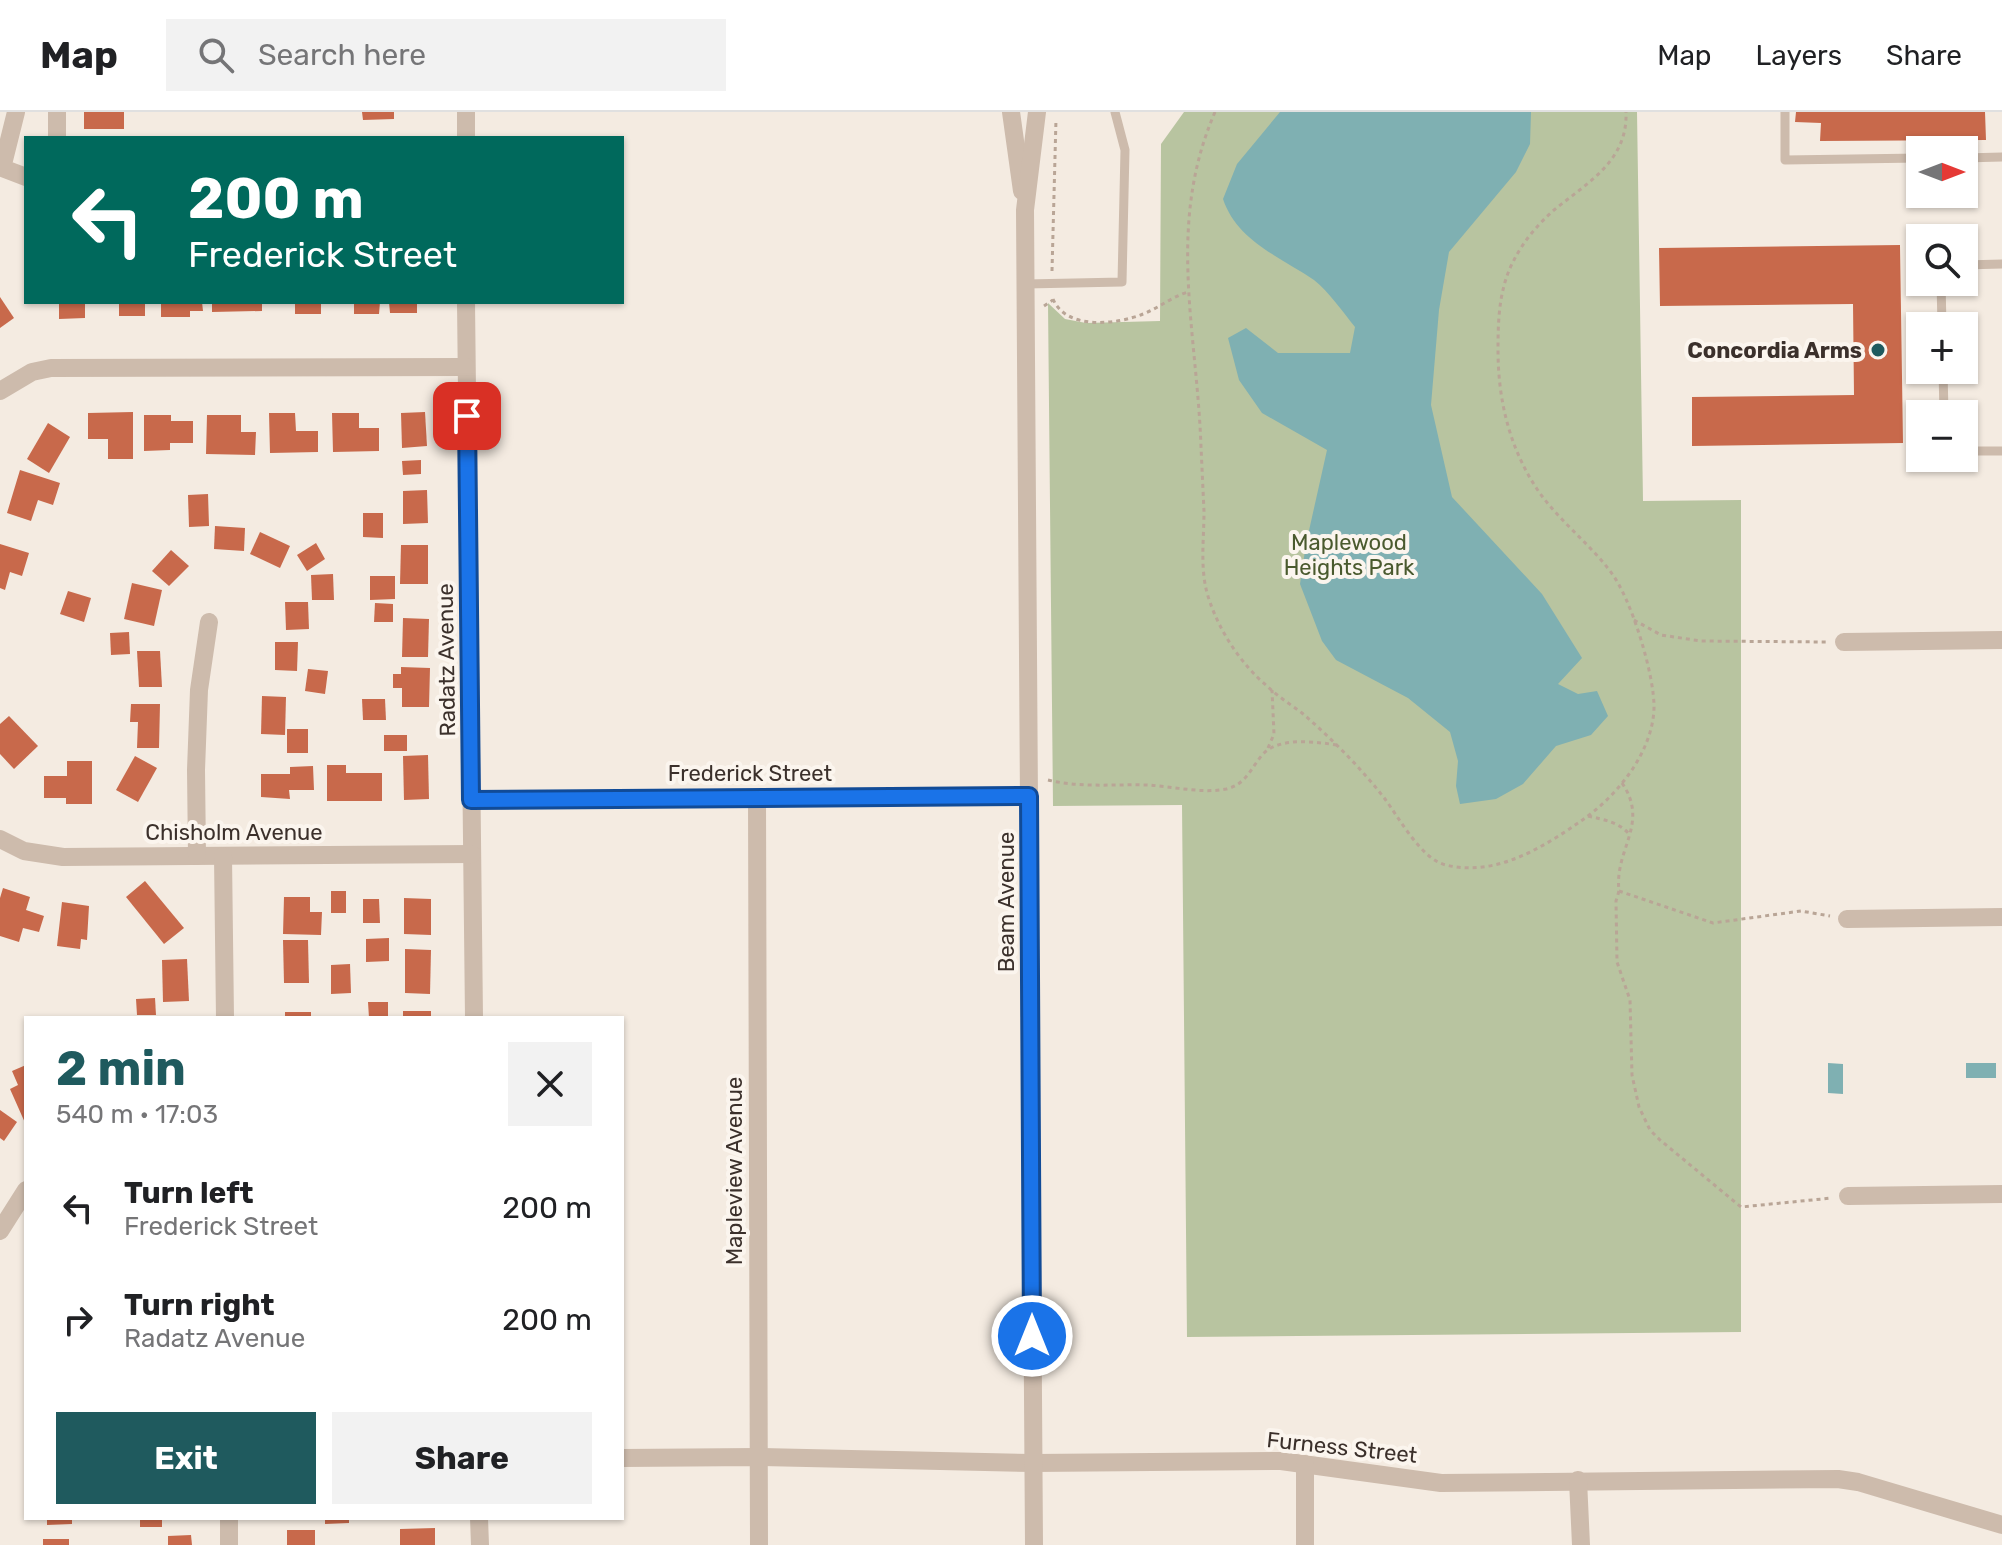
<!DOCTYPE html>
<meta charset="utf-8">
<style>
:root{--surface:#fff;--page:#f2f2f2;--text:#202124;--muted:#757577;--line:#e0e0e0;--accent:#1f5a5e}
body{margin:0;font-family:Rubik,sans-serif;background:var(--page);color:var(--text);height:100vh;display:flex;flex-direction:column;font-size:30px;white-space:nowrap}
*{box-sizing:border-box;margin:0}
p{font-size:26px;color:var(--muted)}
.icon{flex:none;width:44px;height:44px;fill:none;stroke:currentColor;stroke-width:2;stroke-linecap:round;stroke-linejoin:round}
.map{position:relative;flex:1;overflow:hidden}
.side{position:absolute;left:24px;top:904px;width:600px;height:504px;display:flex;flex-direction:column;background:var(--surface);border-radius:0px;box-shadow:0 2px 6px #0004}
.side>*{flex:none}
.hud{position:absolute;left:24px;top:24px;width:600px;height:168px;border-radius:0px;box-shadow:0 2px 6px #0004;background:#00695c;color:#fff;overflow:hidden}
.needle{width:52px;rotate:90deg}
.controls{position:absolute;left:1906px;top:24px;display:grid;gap:16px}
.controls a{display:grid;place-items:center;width:72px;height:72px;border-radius:0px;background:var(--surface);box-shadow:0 2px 6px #0004;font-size:40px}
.pin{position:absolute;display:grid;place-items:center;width:68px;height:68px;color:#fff;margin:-34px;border-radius:16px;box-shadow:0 4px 12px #0006}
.me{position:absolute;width:88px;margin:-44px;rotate:0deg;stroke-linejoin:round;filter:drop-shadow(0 0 6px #0008)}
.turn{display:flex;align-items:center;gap:28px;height:168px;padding:0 32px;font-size:36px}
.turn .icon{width:104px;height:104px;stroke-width:2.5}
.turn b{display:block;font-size:56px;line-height:68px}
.round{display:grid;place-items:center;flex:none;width:84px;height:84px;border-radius:0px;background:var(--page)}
.overview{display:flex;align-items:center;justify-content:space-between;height:136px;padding:0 32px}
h1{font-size:48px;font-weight:700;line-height:60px;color:var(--accent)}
.primary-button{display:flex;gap:16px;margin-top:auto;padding:16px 32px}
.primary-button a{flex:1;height:92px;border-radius:0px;background:var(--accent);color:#fff;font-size:32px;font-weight:700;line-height:92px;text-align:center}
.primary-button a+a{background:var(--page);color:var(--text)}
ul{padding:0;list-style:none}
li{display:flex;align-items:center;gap:24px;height:112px;padding:0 32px}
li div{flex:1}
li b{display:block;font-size:30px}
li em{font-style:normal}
header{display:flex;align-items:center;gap:48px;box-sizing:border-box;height:112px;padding:0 40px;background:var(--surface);border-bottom:2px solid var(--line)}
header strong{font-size:38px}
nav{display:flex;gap:44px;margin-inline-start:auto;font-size:28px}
.search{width:560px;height:72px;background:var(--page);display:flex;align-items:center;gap:20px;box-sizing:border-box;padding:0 28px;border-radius:0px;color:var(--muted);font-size:30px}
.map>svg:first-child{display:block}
.green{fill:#b8c4a0}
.water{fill:#7fb0b2}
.building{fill:#c8694b}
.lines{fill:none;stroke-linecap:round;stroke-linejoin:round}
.path{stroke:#b9a596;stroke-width:3;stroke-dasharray:4 4;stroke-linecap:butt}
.lane{stroke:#cdbbac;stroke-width:9}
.street{stroke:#cdbbac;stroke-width:18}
.route-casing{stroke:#114b97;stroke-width:20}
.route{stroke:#1a73e8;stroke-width:14}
.poi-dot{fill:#1f5a5e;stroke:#fbf5ee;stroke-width:3}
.labels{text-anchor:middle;stroke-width:8;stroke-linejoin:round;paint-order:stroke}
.poi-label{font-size:22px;font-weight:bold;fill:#3b302b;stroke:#fbf5ee;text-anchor:end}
.park-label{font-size:22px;fill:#4a5a2e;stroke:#fbf5ee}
.street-label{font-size:22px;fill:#3b302b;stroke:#fbf5ee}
</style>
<header>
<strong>Map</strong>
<div class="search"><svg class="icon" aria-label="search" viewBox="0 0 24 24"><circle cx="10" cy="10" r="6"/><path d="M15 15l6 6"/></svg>Search here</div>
<nav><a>Map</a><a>Layers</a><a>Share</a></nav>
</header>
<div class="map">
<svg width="2002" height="1433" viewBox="0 0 2002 1433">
<rect width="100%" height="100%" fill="#f4ebe1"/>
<polygon class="green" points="1184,0 1637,0 1643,389 1741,388 1741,1220 1187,1225 1182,693 1053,694 1048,191 1065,207 1086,211 1160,209 1161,32"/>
<g class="water">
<path d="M 1280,0 L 1531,0 L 1530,32 L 1516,60 L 1449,140 L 1439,198 L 1431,293 L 1452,385 L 1542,482 L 1582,546 L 1558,572 L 1578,582 L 1597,579 L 1608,604 L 1591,623 L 1556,634 L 1523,672 L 1496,687 L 1460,692 L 1456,674 L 1458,649 L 1450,620 L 1408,586 L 1336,548 L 1322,529 L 1300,472 L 1306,432 L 1327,338 L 1262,301 L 1239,268 L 1228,226 L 1246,216 L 1278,241 L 1350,241 L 1355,215 C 1343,200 1329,180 1314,168 C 1280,145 1237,129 1223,87 L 1237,52 Z"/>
<polygon points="1828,951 1843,952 1843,982 1828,981"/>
<rect x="1966" y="951" width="30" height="15"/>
</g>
<g class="building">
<rect x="84" y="0" width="40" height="17"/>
<polygon points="362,0 394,0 394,7 363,8"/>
<polygon points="1796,0 1985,0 1986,28 1820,29 1821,11 1795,10"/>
<polygon points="1900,133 1903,331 1692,334 1692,285 1854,283 1853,192 1660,194 1659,136"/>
<polygon points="0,185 14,206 0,216"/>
<polygon points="59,190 85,190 85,206 59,207"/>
<rect x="119" y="190" width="26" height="14"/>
<polygon points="161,190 202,190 203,199 190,199 190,205 161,205"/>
<polygon points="212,190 262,190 262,199 212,200"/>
<rect x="295" y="190" width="26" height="12"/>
<polygon points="354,190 380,190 379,202 354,202"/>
<polygon points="389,190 417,190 417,201 390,201"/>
<polygon points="133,300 133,347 108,347 108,327 88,327 88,301"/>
<polygon points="425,300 427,334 402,336 401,301"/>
<polygon points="269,301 295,301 296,319 318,319 318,340 270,341"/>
<polygon points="332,301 359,301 359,316 379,316 379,339 333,340"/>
<polygon points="144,303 171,303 171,309 193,309 193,331 170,331 170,338 144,339"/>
<polygon points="207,303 241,303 241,320 256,320 255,343 206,342"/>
<polygon points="48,311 70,325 49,361 27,347"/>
<polygon points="421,348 421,362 403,363 402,349"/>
<polygon points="20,358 60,371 53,393 38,388 31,409 7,401"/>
<polygon points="427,378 428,411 403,412 403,379"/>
<polygon points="208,382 209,414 189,415 188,383"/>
<polygon points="363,401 383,401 383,426 363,425"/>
<polygon points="215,414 245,416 244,439 214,437"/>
<polygon points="260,420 290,434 280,456 250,442"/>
<polygon points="316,431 325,447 307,459 297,443"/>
<polygon points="0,432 29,441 22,464 10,460 5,478 0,476"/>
<polygon points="401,433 428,433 428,472 400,472"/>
<polygon points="171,438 189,454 169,474 152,459"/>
<polygon points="333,462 334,488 312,488 311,463"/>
<polygon points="370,464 395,464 395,487 370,488"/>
<polygon points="132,471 162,478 154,514 124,507"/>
<polygon points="68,479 91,486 84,510 60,502"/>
<polygon points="285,490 308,490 309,517 286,518"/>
<polygon points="375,491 393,492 393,510 374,510"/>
<polygon points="403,506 429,507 428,545 402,545"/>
<polygon points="129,520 130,542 111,543 110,521"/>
<polygon points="275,530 298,530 297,559 275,558"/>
<polygon points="137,539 160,539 162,575 139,575"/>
<polygon points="401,555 430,556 429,595 402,595 402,576 393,576 393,562 401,562"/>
<polygon points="308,557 328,559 325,582 305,579"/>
<polygon points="262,584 286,585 285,623 261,622"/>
<polygon points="362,587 385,587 386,608 363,608"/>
<polygon points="131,592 160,592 159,636 137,636 138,610 130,610"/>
<polygon points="9,604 38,634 14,657 0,642 0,612"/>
<rect x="287" y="617" width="21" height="24"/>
<rect x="384" y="623" width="23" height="16"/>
<polygon points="428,643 429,687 404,688 403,644"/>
<polygon points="135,644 157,656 138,690 116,678"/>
<polygon points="67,649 92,649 92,692 66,692 66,686 44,686 44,664 67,664"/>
<polygon points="327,653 346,653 346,661 382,661 382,689 327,689"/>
<polygon points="313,654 314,678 289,678 290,687 261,685 261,662 290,662 290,655"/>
<polygon points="145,769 184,816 164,832 126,785"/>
<polygon points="3,776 30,785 26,798 44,804 39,820 23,816 19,830 0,824 0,786"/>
<rect x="331" y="779" width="15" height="22"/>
<polygon points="284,785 310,785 310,800 322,800 321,823 283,822"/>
<polygon points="404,786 431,787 431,823 404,822"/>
<polygon points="363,787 379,787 380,811 363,811"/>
<polygon points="62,790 89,794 87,828 81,827 80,837 57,834"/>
<polygon points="389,826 389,849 366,850 366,827"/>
<polygon points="283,828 308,828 309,871 284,871"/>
<polygon points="405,837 431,838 430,882 405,881"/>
<polygon points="187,847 189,889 163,890 162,848"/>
<polygon points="350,852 351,881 331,882 331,853"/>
<polygon points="155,886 156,903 137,903 136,887"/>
<polygon points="368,890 388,890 388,906 369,906"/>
<rect x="403" y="899" width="28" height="7"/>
<rect x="285" y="900" width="26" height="6"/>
<polygon points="26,953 26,1013 10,977 18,973 12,959"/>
<polygon points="0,998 17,1010 4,1029 0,1026"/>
<polygon points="47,1406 72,1406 72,1412 47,1413"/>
<rect x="140" y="1406" width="22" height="9"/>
<polygon points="325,1406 349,1406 349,1411 325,1412"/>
<polygon points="435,1416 435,1433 400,1433 400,1417"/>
<rect x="287" y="1418" width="28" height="15"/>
<polygon points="191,1423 192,1433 168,1433 168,1424"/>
<rect x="43" y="1427" width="26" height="6"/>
</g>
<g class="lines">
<g class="path">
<path d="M 1215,0 C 1166,113 1197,218 1201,335 C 1202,356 1203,378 1204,399 C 1204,430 1199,461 1210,490 C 1220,520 1242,553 1266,573 C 1277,584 1290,592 1302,601 C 1332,627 1361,656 1385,687 C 1399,706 1422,748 1446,753 C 1496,765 1542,736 1581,709 C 1616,685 1652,642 1654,597 C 1655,564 1631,485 1610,459 C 1588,430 1557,407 1537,377 C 1509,335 1498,287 1498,238 C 1498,207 1499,176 1514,148 C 1523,130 1538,112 1554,98 C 1587,71 1628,49 1626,0"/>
<polyline points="1052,159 1056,7"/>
<path d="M 1053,187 C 1066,218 1116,213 1143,202 C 1159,196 1171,185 1188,180"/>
<polyline points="1044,194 1053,188"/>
<polyline points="1634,508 1661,523 1701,529 1826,530"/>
<polyline points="1268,636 1274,622 1272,578"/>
<path d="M 1048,668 C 1081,676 1112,672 1146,673 C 1172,674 1201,682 1226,677 C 1248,672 1251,654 1265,640 C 1283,625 1316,630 1337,633"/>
<path d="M 1622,671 C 1650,712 1614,737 1619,779 L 1713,811 L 1801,799 L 1830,804"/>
<path d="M 1588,704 C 1605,708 1619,710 1630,723"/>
<polyline points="1619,779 1616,789 1617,850 1630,888 1632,963 1639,995 1650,1018 1660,1028 1741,1095 1832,1086"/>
</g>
<g class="lane">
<polyline points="1785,0 1785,48 1920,46"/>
<polyline points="1964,46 2002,45"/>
<polyline points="1964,153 2002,152"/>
<polyline points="1941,170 1942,214"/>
<polyline points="1026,172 1122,170 1125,38 1115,0"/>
<polyline points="1943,258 1944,302"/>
<polyline points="1964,339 2002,339"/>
</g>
<g class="street">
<polyline points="16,0 2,56 26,65"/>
<polyline points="57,0 57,26"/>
<polyline points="466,0 466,26"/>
<polyline points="1011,0 1022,79"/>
<polyline points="466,190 474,906"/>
<polyline points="0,279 32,260 51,256 466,255"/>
<polyline points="1844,530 2002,528"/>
<polyline points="757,685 759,1433"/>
<polyline points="471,688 1029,684"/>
<polyline points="0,727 24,739 63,745 472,742"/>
<polyline points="197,744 196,658 199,578 209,510"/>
<polyline points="223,744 225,906"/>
<polyline points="1847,807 2002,805"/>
<polyline points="1848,1084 2002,1082"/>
<polyline points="0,1119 26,1078"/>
<polyline points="622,1346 758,1345 1033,1351 1281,1349 1441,1371 1838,1367 1858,1370 2002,1413"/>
<polyline points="1305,1352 1305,1433"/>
<polyline points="1578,1368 1581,1433"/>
<polyline points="229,1406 229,1433"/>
<polyline points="479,1406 480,1433"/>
<polyline points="1034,1433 1025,98 1037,0"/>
</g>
</g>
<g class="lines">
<defs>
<polyline id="route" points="467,304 471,688 1029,684 1032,1224"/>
</defs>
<use href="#route" class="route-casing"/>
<use href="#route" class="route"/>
</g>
<circle class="poi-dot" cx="1878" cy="238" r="8"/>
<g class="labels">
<g class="poi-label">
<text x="1862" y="246">Concordia Arms</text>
</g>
<g class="park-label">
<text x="1349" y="438">Maplewood<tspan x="1349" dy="25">Heights Park</tspan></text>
</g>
<g class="street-label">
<text transform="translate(446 548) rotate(-91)" y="8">Radatz Avenue</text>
<text x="750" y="669">Frederick Street</text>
<text x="234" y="728">Chisholm Avenue</text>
<text transform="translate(1006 790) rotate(-90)" y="8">Beam Avenue</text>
<text transform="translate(734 1059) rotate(-90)" y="8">Mapleview Avenue</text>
<text transform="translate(1342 1335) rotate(6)" y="8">Furness Street</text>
</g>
</g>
</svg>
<div class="controls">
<a><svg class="needle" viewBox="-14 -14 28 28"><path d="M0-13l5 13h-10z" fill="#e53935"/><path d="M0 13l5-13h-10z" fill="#757577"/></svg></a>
<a><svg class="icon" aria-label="search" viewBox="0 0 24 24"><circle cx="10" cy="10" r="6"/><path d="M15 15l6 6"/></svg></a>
<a>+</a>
<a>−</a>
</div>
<div class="pin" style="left:467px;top:304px;background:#d93025"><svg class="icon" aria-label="arrive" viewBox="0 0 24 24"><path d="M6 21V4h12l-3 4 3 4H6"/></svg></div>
<svg class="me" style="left:1032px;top:1224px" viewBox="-20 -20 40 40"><circle r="17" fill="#1a73e8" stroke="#fff" stroke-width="3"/><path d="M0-11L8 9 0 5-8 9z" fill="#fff"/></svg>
<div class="hud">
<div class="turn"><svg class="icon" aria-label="left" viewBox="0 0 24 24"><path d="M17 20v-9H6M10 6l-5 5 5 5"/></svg><div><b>200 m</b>Frederick Street</div></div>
</div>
<section class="side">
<div class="overview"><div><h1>2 min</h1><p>540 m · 17:03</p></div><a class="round"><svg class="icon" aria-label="close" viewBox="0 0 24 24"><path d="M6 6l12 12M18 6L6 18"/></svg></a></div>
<ul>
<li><svg class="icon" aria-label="left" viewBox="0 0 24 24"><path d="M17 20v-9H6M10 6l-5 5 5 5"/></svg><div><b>Turn left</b><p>Frederick Street</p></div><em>200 m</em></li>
<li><svg class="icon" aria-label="right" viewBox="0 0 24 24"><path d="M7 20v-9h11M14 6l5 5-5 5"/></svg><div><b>Turn right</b><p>Radatz Avenue</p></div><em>200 m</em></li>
</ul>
<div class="primary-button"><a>Exit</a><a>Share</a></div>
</section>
</div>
